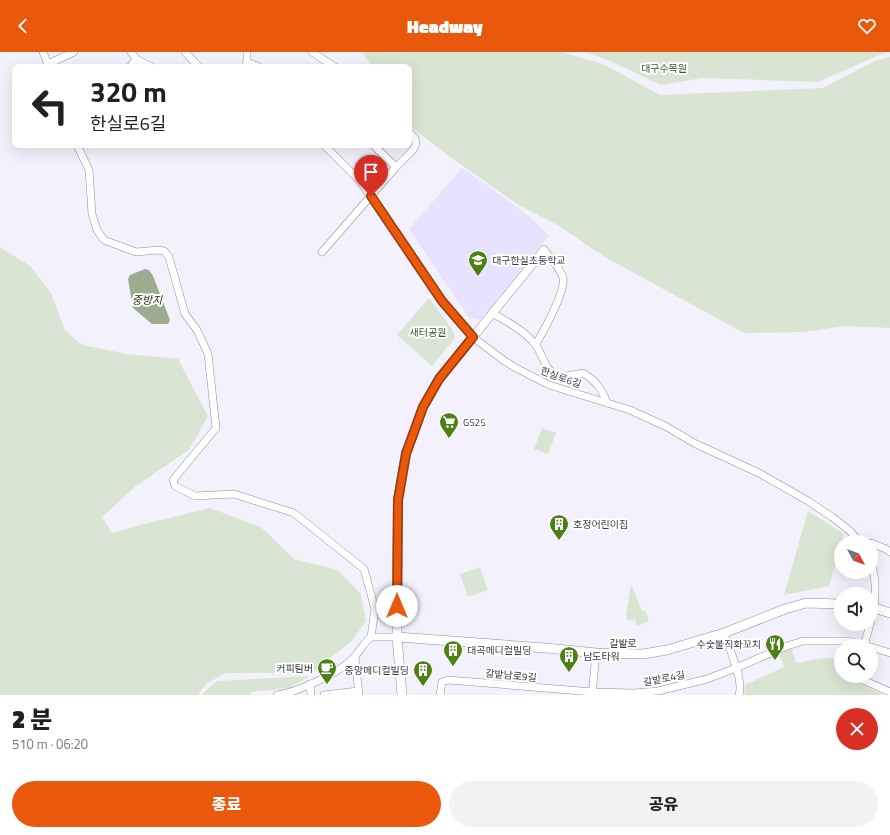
<!DOCTYPE html>
<html lang="ko">
<meta charset="utf-8">
<style>
:root{--surface:#fff;--page:#f2f2f2;--text:#202124;--muted:#757577;--accent:#ea580c}
body{margin:0;font-family:"Titillium Web","Noto Sans KR",sans-serif;background:var(--page);color:var(--text);height:100vh;display:flex;flex-direction:column;font-size:15px;white-space:nowrap}
*{box-sizing:border-box;margin:0}
p{font-size:13px;color:var(--muted)}
.icon{flex:none;width:22px;height:22px;fill:none;stroke:currentColor;stroke-width:2;stroke-linecap:round;stroke-linejoin:round}
.map{position:relative;height:643px;overflow:hidden}
.drawer{display:flex;flex-direction:column;background:var(--surface);flex:1}
.drawer>*{flex:none}
.top-card{position:absolute;left:12px;top:12px;width:400px;height:84px;border-radius:8px;box-shadow:0 4px 16px #0002;background:#fff;color:var(--text);overflow:hidden}
.needle{width:26px;rotate:131deg}
.tools{position:absolute;left:834px;top:483px;display:grid;gap:8px}
.tools a{display:grid;place-items:center;width:44px;height:44px;border-radius:50%;background:var(--surface);box-shadow:0 4px 16px #0002;font-size:20px}
.pin{position:absolute;display:grid;place-items:center;width:34px;height:34px;color:#fff;margin:-41px -17px;border-radius:50% 50% 50% 0;rotate:-45deg;box-shadow:0 0 4px #0007}
.pin .icon{rotate:45deg}
.me{position:absolute;width:44px;margin:-22px;rotate:0deg;stroke-linejoin:round;filter:drop-shadow(0 0 3px #0008)}
.turn{display:flex;align-items:center;gap:14px;height:84px;padding:0 12px;font-size:18px}
.turn .icon{width:52px;height:52px;stroke-width:2.5}
.turn b{display:block;font-size:28px;line-height:34px}
.round{display:grid;place-items:center;flex:none;width:42px;height:42px;border-radius:21px;background:var(--page)}
.head{display:flex;align-items:center;justify-content:space-between;height:68px;padding:0 12px}
h1{font-size:24px;font-weight:800;line-height:30px}
.cta{display:flex;gap:8px;margin-top:auto;padding:8px 12px}
.cta a{flex:1;height:46px;border-radius:24px;background:var(--accent);color:#fff;font-size:16px;font-weight:800;line-height:46px;text-align:center}
.cta a+a{background:var(--page);color:var(--text)}
header{display:flex;justify-content:space-between;align-items:center;height:52px;padding:0 12px;background:var(--accent);color:#fff;font-size:18px;font-weight:800}
.map>svg:first-child{display:block}
.built{fill:#e7e2fe}
.green{fill:#d9e5d2}
.water{fill:#9bac8f}
.lines{fill:none;stroke-linecap:round;stroke-linejoin:round}
.minor-casing{stroke:#918ca5;stroke-width:8}
.tertiary-casing{stroke:#918ca5;stroke-width:9}
.secondary-casing{stroke:#918ca5;stroke-width:10}
.minor{stroke:#fff;stroke-width:7}
.tertiary{stroke:#fff;stroke-width:8}
.secondary{stroke:#fff;stroke-width:9}
.route-casing{stroke:#983908;stroke-width:10}
.route{stroke:#ea580c;stroke-width:7}
.labels{text-anchor:middle;stroke-width:4;stroke-linejoin:round;paint-order:stroke}
.park-label{font-size:10px;fill:#395226;stroke:#fff}
.poi-label{font-size:10px;fill:#3a3842;stroke:#fff;text-anchor:start}
.street-label{font-size:10px;fill:#3a3842;stroke:#fff}
.water-label{font-size:11px;font-style:italic;fill:#20380a;stroke:#fff}
</style>
<header><svg class="icon" aria-label="back" viewBox="0 0 24 24"><path d="M15 5l-7 7 7 7"/></svg>Headway<svg class="icon" aria-label="heart" viewBox="0 0 24 24"><path d="M12 20l-8-8c-3-5 5-10 8-4 3-6 11-1 8 4z"/></svg></header>
<div class="map">
<svg width="890" height="643" viewBox="0 0 890 643">
<rect width="100%" height="100%" fill="#f3f1fc"/>
<polygon class="built" points="462,116 480,128 530,165 549,184 480,268 469,266 409,177"/>
<g class="green">
<polygon points="362,0 561,0 603,12 660,43 823,36 877,8 890,5 890,276 846,274 803,280 744,281 603,204 559,174 517,152 442,99 409,73 409,15 372,15"/>
<polygon points="586,0 886,0 818,30 703,26 661,33 610,9"/>
<polygon points="0,195 30,214 51,241 65,278 82,293 127,302 178,307 208,364 189,398 136,434 102,465 112,481 140,473 210,456 261,475 294,507 338,518 361,542 366,569 352,589 311,621 226,621 206,632 198,643 0,643"/>
<polygon points="429,246 452,277 455,286 432,314 397,283"/>
<polygon points="542,376 556,381 548,402 534,397"/>
<polygon points="808,459 844,482 829,534 784,543"/>
<polygon points="480,515 488,538 468,545 460,522"/>
<polygon points="631,532 642,559 646,559 649,569 637,574 635,567 628,569 626,564"/>
<polygon points="792,597 796,611 822,606 841,607 841,624 853,624 854,629 884,643 744,643 745,633 784,615 779,601"/>
<polygon points="310,624 289,636 251,640 250,643 203,643 204,640 217,629"/>
</g>
<polygon class="water" points="145,217 149,218 153,224 170,268 168,272 152,272 133,256 128,227 130,223"/>
<g class="lines">
<defs>
<g id="minor">
<polyline points="43,0 49,15"/>
<polyline points="131,0 136,7 152,15"/>
<polyline points="185,0 199,15"/>
<polyline points="312,0 335,15"/>
<polyline points="247,10 259,15"/>
<polyline points="48,12 74,0"/>
<polyline points="130,15 136,7"/>
<polyline points="245,15 247,10 247,0"/>
<polyline points="77,93 89,118 92,162 97,178 104,188 136,200 158,198 164,199 169,205 185,262 197,278 208,302 216,376 173,428 175,434 195,444 234,442 294,461 364,517 375,557 371,585"/>
<polyline points="324,93 360,129 442,249 473,285 503,308 516,316 549,333 630,358 667,375 696,392 759,421 808,449 832,465 849,478 860,490"/>
<polyline points="373,93 396,115"/>
<polyline points="322,200 396,115 413,98 416,92 415,86 409,80"/>
<path d="M 492,261 C 508,270 523,278 535,292 C 539,297 541,303 544,309 C 552,328 566,325 583,321 C 596,329 602,337 607,351"/>
<path d="M 536,292 C 543,280 566,239 563,226 C 561,216 550,206 544,198"/>
<polyline points="871,491 886,497 890,500"/>
<path d="M 871,511 C 877,528 876,551 871,568"/>
<path d="M 724,581 C 729,596 744,628 739,643"/>
<polyline points="864,594 870,572"/>
<polyline points="871,595 890,601"/>
<polyline points="355,605 359,643"/>
<polyline points="858,624 861,627 890,640"/>
<polyline points="310,632 311,643"/>
<path d="M 277,643 C 298,640 342,620 355,604 C 361,597 364,591 371,585 L 397,585"/>
<polyline points="324,643 358,639"/>
<polyline points="440,643 442,630 449,628 593,640 634,641 658,639 707,627 736,616 787,594 803,589 848,589 867,594"/>
<polyline points="592,643 596,601"/>
</g>
<polyline id="tertiary" points="473,285 544,198"/>
<g id="secondary">
<polyline points="871,555 890,561"/>
<polyline points="397,585 546,596 596,601 643,602 667,598 724,581 785,557 806,551 841,552"/>
<polyline points="402,643 397,585 398,448 406,401 423,355 439,327 473,285"/>
</g>
</defs>
<use href="#minor" class="minor-casing"/>
<use href="#tertiary" class="tertiary-casing"/>
<use href="#secondary" class="secondary-casing"/>
<use href="#minor" class="minor"/>
<use href="#tertiary" class="tertiary"/>
<use href="#secondary" class="secondary"/>
</g>
<g class="lines">
<defs>
<polyline id="route" points="371,144 442,249 473,285 439,327 423,355 406,402 398,448 397,554"/>
</defs>
<use href="#route" class="route-casing"/>
<use href="#route" class="route"/>
</g>
<defs>
<symbol id="school-pin" viewBox="-11 -11 22 30"><path d="M0 17L-7.5 6A9.5 9.5 0 1 1 7.5 6Z" fill="#4c8115" stroke="#fff"/><path d="M0-5L7-2L0 1L-7-2ZM-4 1L0 2.5L4 1V4Q0 6-4 4Z" fill="#fff"/></symbol>
<symbol id="supermarket-pin" viewBox="-11 -11 22 30"><path d="M0 17L-7.5 6A9.5 9.5 0 1 1 7.5 6Z" fill="#4c8115" stroke="#fff"/><path d="M-6-5.5h2.5l.6 2H6L4.5 2H-2.5L-4.4-4H-6ZM-1.5 3.2a1.3 1.3 0 1 0 .1 0ZM3 3.2a1.3 1.3 0 1 0 .1 0Z" fill="#fff"/></symbol>
<symbol id="building-pin" viewBox="-11 -11 22 30"><path d="M0 17L-7.5 6A9.5 9.5 0 1 1 7.5 6Z" fill="#4c8115" stroke="#fff"/><path d="M-4-6H4V6H1V3H-1V6H-4ZM-2.5-4.3h1.7v1.8h-1.7ZM.8-4.3h1.7v1.8H.8ZM-2.5-1h1.7V.8h-1.7ZM.8-1h1.7V.8H.8Z" fill="#fff"/></symbol>
<symbol id="restaurant-pin" viewBox="-11 -11 22 30"><path d="M0 17L-7.5 6A9.5 9.5 0 1 1 7.5 6Z" fill="#4c8115" stroke="#fff"/><path d="M-5-6h1v4h1v-4h1v4h1v-4h1v5L-1.5 .5V6h-2V.5L-5-1ZM5-6V6H3V1.5H1.5Q1.5-4 5-6Z" fill="#fff"/></symbol>
<symbol id="cafe-pin" viewBox="-11 -11 22 30"><path d="M0 17L-7.5 6A9.5 9.5 0 1 1 7.5 6Z" fill="#4c8115" stroke="#fff"/><path d="M-5.5-4.5H6V0H3Q3 3.5 0 3.5H-2.5Q-5.5 3.5-5.5 0ZM3-3.2v2h1.7v-2ZM-6 4.5H4V6H-6Z" fill="#fff"/></symbol>
</defs>
<g fill-rule="evenodd">
<use href="#school-pin" x="467" y="197" width="22" height="30"/>
<use href="#supermarket-pin" x="438" y="359" width="22" height="30"/>
<use href="#building-pin" x="548" y="461" width="22" height="30"/>
<use href="#restaurant-pin" x="764" y="581" width="22" height="30"/>
<use href="#building-pin" x="442" y="587" width="22" height="30"/>
<use href="#building-pin" x="558" y="593" width="22" height="30"/>
<use href="#cafe-pin" x="316" y="605" width="22" height="30"/>
<use href="#building-pin" x="412" y="607" width="22" height="30"/>
</g>
<g class="labels">
<g class="park-label">
<text x="664" y="20">대구수목원</text>
<text x="428" y="284">새터공원</text>
</g>
<g class="poi-label">
<text x="492" y="212">대구한실초등학교</text>
<text x="463" y="374">GS25</text>
<text x="573" y="476">호정어린이집</text>
<text x="761" y="596" text-anchor="end">수숯불직화꼬치</text>
<text x="467" y="602">대곡메디컬빌딩</text>
<text x="583" y="608">남도타워</text>
<text x="313" y="620" text-anchor="end">커피팀버</text>
<text x="409" y="622" text-anchor="end">중앙메디컬빌딩</text>
</g>
<g class="street-label">
<text transform="translate(561 325) rotate(20)" y="4">한실로6길</text>
<text x="623" y="595">갈밭로</text>
<text transform="translate(511 623) rotate(5)" y="4">갈밭남로9길</text>
<text transform="translate(664 626) rotate(-11)" y="4">갈밭로4길</text>
</g>
<g class="water-label">
<text x="147" y="252">중방지</text>
</g>
</g>
</svg>
<div class="tools">
<a><svg class="needle" viewBox="-14 -14 28 28"><path d="M0-13l5 13h-10z" fill="#e53935"/><path d="M0 13l5-13h-10z" fill="#757577"/></svg></a>
<a><svg class="icon" aria-label="sound" viewBox="0 0 24 24"><path d="M4 9h4l5-4v14l-5-4H4zM17 9q2 3 0 6"/></svg></a>
<a><svg class="icon" aria-label="search" viewBox="0 0 24 24"><circle cx="10" cy="10" r="6"/><path d="M15 15l6 6"/></svg></a>
</div>
<div class="pin" style="left:371px;top:144px;background:#d93025"><svg class="icon" aria-label="arrive" viewBox="0 0 24 24"><path d="M6 21V4h12l-3 4 3 4H6"/></svg></div>
<svg class="me" style="left:397px;top:554px" viewBox="-20 -20 40 40"><circle r="19" fill="#fff"/><path d="M0-13L10 11 0 6-10 11z" fill="#ea580c"/></svg>
<div class="top-card">
<div class="turn"><svg class="icon" aria-label="left" viewBox="0 0 24 24"><path d="M17 20v-9H6M10 6l-5 5 5 5"/></svg><div><b>320 m</b>한실로6길</div></div>
</div>
</div>
<section class="drawer">
<div class="head"><div><h1>2 분</h1><p>510 m · 06:20</p></div><a class="round" style="background:#d93025;color:#fff"><svg class="icon" aria-label="close" viewBox="0 0 24 24"><path d="M6 6l12 12M18 6L6 18"/></svg></a></div>
<div class="cta"><a>종료</a><a>공유</a></div>
</section>
